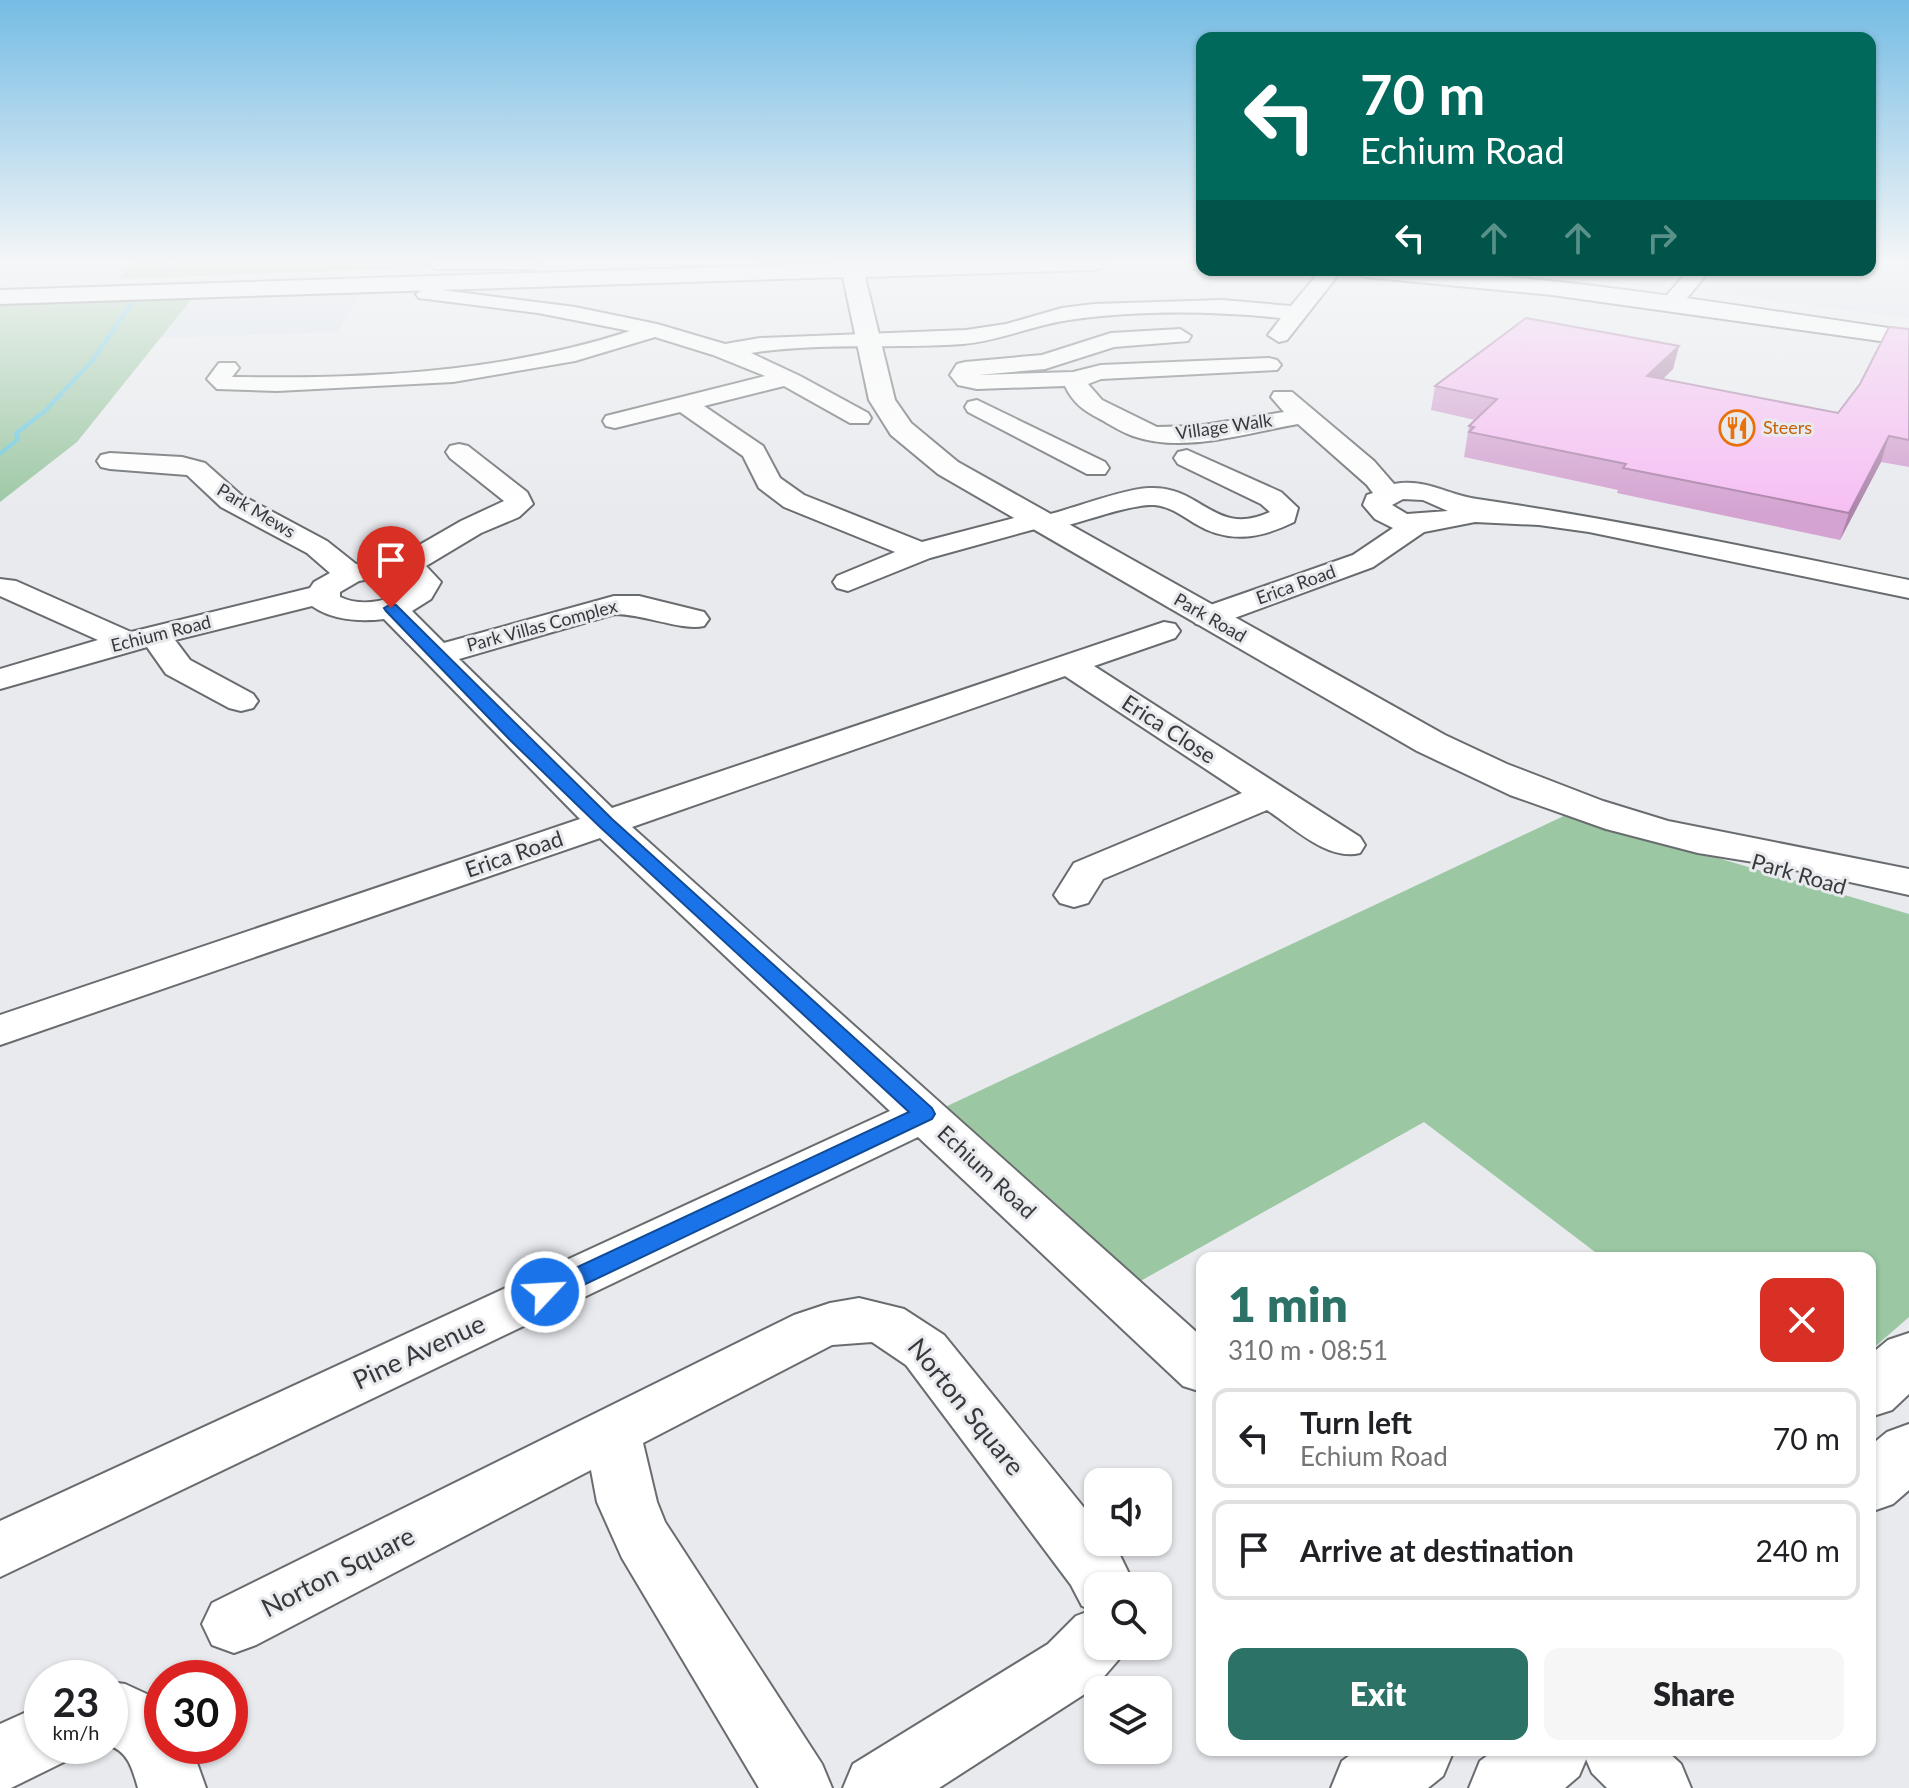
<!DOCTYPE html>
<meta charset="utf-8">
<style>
:root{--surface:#fff;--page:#f6f6f6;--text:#202124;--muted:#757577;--line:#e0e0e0;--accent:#2c7267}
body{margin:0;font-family:Lato,sans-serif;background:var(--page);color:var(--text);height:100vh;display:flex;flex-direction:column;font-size:30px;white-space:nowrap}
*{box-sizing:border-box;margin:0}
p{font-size:26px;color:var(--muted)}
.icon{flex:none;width:44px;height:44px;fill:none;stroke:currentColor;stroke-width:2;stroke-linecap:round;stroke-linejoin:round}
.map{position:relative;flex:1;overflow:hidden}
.drawer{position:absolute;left:1196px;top:1252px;width:680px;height:504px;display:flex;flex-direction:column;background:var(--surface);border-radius:16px;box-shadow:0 2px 6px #0004}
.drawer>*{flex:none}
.guide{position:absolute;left:1196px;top:32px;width:680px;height:244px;border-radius:16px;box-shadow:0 2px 6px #0004;background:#00695c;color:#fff;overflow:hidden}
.tools{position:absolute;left:1084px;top:1468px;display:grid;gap:16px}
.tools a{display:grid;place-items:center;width:88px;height:88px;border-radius:16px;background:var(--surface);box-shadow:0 2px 6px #0004;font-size:40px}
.speed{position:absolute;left:24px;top:1660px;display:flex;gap:16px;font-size:40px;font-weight:700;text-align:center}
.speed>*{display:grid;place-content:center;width:104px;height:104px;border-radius:50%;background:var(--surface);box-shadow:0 2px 6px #0004;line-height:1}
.speed small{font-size:20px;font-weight:400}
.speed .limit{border:12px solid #d22;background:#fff;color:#111}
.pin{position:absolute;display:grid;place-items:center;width:68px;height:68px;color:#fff;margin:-82px -34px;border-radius:50% 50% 50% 0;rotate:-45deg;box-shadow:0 0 8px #0007}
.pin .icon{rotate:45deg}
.me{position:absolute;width:88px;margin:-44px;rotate:65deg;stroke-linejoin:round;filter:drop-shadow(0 0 6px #0008)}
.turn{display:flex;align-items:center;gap:28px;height:168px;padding:0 32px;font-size:36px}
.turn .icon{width:104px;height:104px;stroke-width:2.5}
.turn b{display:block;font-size:56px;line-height:68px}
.lanes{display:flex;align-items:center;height:76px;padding:0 32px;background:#0003;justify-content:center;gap:40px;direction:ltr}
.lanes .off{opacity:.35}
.round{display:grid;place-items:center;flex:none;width:84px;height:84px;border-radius:16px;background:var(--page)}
.head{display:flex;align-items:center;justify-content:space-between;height:136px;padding:0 32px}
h1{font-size:48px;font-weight:800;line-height:60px;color:var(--accent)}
.primary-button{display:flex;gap:16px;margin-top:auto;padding:16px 32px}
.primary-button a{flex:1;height:92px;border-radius:16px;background:var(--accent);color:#fff;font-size:32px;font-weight:800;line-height:92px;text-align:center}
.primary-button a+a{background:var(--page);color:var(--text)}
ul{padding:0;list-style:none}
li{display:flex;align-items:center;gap:24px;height:100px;margin:0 16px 12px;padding:0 16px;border:4px solid var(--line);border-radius:16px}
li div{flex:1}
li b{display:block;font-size:30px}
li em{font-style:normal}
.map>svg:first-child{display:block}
.built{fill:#d9e1eb}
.green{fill:#9bc7a3}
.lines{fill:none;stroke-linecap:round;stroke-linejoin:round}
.stream{fill:#6ac7dd;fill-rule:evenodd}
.minor-casing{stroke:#696c6f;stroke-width:4}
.tertiary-casing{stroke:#696c6f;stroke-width:4}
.minor{fill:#fff;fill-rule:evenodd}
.tertiary{fill:#fff;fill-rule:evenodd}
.wall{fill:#d4a3d1}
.shaded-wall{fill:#ac85aa}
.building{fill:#f6bef3;stroke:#ac85aa;stroke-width:2}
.route{fill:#1a73e8;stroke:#114b97;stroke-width:2}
.labels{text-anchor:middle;stroke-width:6;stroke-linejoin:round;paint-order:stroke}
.far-street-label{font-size:18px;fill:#38393b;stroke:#e8eaee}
.far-food-label{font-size:18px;fill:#c56008;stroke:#e8eaee;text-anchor:start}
.street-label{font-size:22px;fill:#38393b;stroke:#e8eaee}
.near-street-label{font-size:26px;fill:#38393b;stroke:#e8eaee}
</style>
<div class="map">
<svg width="1909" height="1788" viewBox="0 0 1909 1788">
<rect width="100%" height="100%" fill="#e8eaee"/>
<g class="built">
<polygon points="1870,266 1909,269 1909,318 1720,294 1708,289 1721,270 1870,270"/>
<polygon points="1516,270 1680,270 1662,286 1644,286"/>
<polygon points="365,286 337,332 160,338 198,291"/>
</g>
<g class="green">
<polygon points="133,263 426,263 439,267 118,279"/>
<polygon points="194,296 77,442 0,502 0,304"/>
<polygon points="1568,814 1909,914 1909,1317 1870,1351 1870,1258 1603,1258 1424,1122 1137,1283 943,1108"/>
</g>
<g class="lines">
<g class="stream">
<polygon points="168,263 173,263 160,275 156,275 156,273"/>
<polygon points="131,300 136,301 94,362 47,412 19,434 20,440 0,456 0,451 15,439 14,432 43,410 90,360"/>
</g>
<defs>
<g id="minor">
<polygon points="426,263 542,263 532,269 436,269"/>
<path d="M 1321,270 L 1342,270 L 1287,340 L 1279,342 L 1268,335 L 1281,318 C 1212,311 1139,310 1069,320 C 1033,325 1000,341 963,344 C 895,349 818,342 751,353 L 800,376 L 868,413 L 871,418 L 868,423 L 850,423 L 784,386 L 704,406 L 763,446 L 780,478 L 804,495 L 922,542 L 1037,512 L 1047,515 C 1074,508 1124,489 1149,488 C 1202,485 1214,538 1270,512 L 1261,504 L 1178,464 L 1174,458 L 1178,452 L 1187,450 L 1281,492 L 1298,508 L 1294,522 C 1259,539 1228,544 1194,523 C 1181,515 1169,506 1154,505 C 1133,503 1069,526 1045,532 L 1035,529 L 930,558 L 848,591 L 837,588 L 833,582 L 837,576 L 895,552 L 784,507 L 759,488 L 743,456 L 680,412 L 615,428 L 606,426 L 603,421 L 606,416 L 765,376 L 713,355 L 655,337 L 575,361 L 453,382 L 277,391 L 217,389 L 207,379 L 219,363 L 235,363 L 239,368 L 232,377 L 238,377 C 368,379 505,372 630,331 L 538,313 L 419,298 L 416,294 L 426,288 L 575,307 L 657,324 L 725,344 L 760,338 L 966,330 L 1006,324 L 1062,308 L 1094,304 L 1222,300 L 1291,306 Z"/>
<polygon points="1689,270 1710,270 1678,309 1662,309 1659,304"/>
<path d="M 1180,329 L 1191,336 L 1188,341 L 1114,347 L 1045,369 L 978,375 L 1073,372 L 1101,365 L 1269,358 L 1277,360 L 1281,365 L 1277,370 L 1101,379 L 1088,384 L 1102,400 L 1157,427 L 1197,426 L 1284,412 L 1271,397 L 1274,392 L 1292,392 L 1374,461 L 1394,484 C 1425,478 1448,495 1477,499 C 1622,520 1765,551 1909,580 L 1909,598 L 1589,532 L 1539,525 L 1475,522 L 1424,532 L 1373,567 L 1218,624 L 1207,626 L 1196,624 L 1191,617 L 1196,610 L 1353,555 L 1393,528 L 1375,519 L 1363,505 L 1367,495 L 1373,493 L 1367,485 L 1298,424 C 1246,433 1185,454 1133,436 C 1121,432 1111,425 1100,419 C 1084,411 1073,403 1065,386 L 977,389 L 958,385 L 950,375 L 957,364 L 965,362 L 1042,355 L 1111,333 ZM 1403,499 L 1423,500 L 1448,511 L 1407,514 L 1392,505 Z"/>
<polygon points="977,400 1105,462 1109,468 1105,474 1087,474 968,412 965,407 968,402"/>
<path d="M 459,444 L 468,446 L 527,492 L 533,504 L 519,517 L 481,533 L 426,566 L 441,582 L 431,599 L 412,611 L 444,643 L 614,596 L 639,596 L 704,612 L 709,619 L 704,626 C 682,631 643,614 615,614 L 459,659 L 612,808 L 1164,622 L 1175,624 L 1180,631 L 1175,638 L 1094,666 L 1360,837 L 1365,845 L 1360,853 C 1327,861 1293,827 1267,810 L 1103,879 L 1088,903 L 1074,907 L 1060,903 L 1054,895 L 1074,863 L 1242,793 L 1065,676 L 632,827 L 1202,1337 L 1202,1392 L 1183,1386 L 918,1137 L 0,1577 L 0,1521 L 890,1111 L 600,838 L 0,1045 L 0,1015 L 580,819 L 384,619 C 360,622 331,620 312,606 L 175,640 L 190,660 L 253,694 L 258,701 L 253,708 L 241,711 L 229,708 L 166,674 L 147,647 L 0,689 L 0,669 L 98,640 L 0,596 L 0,579 L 16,581 L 131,632 L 310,588 L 314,582 L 330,573 L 307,553 L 221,507 L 187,475 L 110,469 L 101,467 L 97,461 L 101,455 L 110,453 L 182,457 L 205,463 L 241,495 L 327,541 L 356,564 L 395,559 L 461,521 L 504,501 L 450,458 L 446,452 L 450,446 ZM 386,576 L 405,579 L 410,583 C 395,603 361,607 340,597 L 340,592 L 359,581 Z"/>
<polygon points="859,1298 904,1309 944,1335 1098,1525 1098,1542 1112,1542 1115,1545 1135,1586 1098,1586 1098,1646 1126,1646 1120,1658 1094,1688 939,1788 843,1788 853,1764 1048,1644 1076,1616 1092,1610 1082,1606 1071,1585 906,1365 872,1342 832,1345 643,1443 657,1502 665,1522 822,1764 832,1788 759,1788 622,1558 597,1502 591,1470 256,1645 234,1653 212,1645 202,1624 212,1603 794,1315 830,1303"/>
<path d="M 110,1682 L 125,1684 L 162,1701 L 162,1746 L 191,1746 L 206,1788 L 138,1788 C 133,1771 129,1752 110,1746 Z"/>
<polygon points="42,1705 42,1746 72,1746 66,1761 11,1788 0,1788 0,1724"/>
<polygon points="1582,1750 1666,1750 1681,1764 1691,1788 1607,1788 1592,1773"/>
</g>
<g id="tertiary">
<polygon points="838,263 1104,263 1101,268 1093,270 865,277 895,400 911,423 958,462 1445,735 1507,764 1603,801 1668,821 1909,869 1909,895 1772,865 1698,853 1606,829 1510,795 1417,751 938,474 891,435 869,400 843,277 0,304 0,290"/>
<polygon points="1187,263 1202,263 1202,270 1190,268"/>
<path d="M 1353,270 C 1539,270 1725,305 1909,331 L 1909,345 L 1552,295 L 1364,277 Z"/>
<polygon points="1909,1333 1909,1394 1892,1410 1870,1417 1870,1355 1888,1340"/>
<polygon points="1909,1424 1909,1490 1893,1504 1870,1512 1870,1446 1887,1432"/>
<polygon points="1357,1750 1454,1750 1443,1776 1428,1788 1331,1788 1342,1761"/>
<polygon points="1495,1750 1590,1750 1579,1776 1565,1788 1469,1788 1480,1761"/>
</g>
</defs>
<use href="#minor" class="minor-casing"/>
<use href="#tertiary" class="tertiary-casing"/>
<use href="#minor" class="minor"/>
<use href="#tertiary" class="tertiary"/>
</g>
<polygon class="wall" points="1909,329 1909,467 1881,462 1840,540 1617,493 1618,490 1464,457 1469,426 1475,420 1431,410 1435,386 1679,346 1673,369 1663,379 1838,413"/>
<g class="shaded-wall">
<polygon points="1679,346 1673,369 1642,399 1647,376"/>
<polygon points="1889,436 1881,462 1840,540 1849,513"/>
</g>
<polygon class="building" points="1526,318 1679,346 1647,376 1838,413 1860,384 1889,327 1909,329 1909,440 1889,436 1849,513 1623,468 1626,464 1469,432 1474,427 1469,426 1497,399 1435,386"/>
<linearGradient id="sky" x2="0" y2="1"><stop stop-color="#75bce4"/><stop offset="0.51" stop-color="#f5f6f7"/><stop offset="1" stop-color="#f5f6f7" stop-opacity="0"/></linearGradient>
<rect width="1909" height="513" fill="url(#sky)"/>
<polygon class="route" points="391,604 396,605 612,819 932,1108 935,1114 932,1119 554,1299 545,1302 537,1299 533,1292 537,1286 909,1112 600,827 511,741 386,611 384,608"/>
<defs>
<symbol id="restaurant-ring" viewBox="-11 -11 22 22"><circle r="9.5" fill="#e8eaee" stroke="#e8710a" stroke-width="1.5"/><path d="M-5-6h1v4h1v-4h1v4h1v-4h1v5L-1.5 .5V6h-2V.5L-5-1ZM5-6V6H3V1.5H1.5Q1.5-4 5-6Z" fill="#e8710a"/></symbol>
</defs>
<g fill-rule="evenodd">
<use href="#restaurant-ring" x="1717" y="408" width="40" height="40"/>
</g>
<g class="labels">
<g class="far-street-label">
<text transform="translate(1224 427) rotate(-8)" y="6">Village Walk</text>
<text transform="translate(256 511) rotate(31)" y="6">Park Mews</text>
<text transform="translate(1296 585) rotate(-20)" y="6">Erica Road</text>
<text transform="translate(1210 618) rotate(30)" y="6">Park Road</text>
<text transform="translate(542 626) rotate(-15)" y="6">Park Villas Complex</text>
<text transform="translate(161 634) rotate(-14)" y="6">Echium Road</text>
</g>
<g class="far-food-label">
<text x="1763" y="434">Steers</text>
</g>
<g class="street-label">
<text transform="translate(1169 729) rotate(33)" y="8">Erica Close</text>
<text transform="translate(514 854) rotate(-19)" y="8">Erica Road</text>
<text transform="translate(1799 874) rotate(16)" y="8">Park Road</text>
<text transform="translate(987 1172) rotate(43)" y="8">Echium Road</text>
</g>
<g class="near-street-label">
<text transform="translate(419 1352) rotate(-25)" y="9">Pine Avenue</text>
<text transform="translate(966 1407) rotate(51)" y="9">Norton Square</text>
<text transform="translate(338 1572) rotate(-27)" y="9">Norton Square</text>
</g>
</g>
</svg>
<div class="tools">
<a><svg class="icon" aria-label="sound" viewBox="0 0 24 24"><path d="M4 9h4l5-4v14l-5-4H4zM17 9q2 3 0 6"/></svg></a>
<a><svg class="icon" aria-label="search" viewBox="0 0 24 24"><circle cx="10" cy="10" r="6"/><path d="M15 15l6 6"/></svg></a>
<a><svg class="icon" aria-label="layers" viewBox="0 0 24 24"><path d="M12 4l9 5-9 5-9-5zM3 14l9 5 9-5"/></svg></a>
</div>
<div class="speed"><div>23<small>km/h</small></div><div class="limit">30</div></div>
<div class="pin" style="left:391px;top:608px;background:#d93025"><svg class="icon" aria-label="arrive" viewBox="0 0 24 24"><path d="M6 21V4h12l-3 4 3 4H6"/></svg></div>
<svg class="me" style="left:545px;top:1292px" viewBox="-20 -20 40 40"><circle r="17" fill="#1a73e8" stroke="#fff" stroke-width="3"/><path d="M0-11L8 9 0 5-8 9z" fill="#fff"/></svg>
<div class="guide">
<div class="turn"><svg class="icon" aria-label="left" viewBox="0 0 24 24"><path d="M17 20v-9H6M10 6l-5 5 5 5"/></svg><div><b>70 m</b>Echium Road</div></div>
<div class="lanes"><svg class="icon" aria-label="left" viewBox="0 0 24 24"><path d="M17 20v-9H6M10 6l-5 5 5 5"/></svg><svg class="icon off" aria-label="ahead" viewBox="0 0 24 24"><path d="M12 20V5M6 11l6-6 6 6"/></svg><svg class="icon off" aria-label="ahead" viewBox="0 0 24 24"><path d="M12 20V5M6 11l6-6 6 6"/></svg><svg class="icon off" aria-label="right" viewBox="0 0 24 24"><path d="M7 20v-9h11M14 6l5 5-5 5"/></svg></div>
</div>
<section class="drawer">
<div class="head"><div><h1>1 min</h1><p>310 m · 08:51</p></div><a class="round" style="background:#d93025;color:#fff"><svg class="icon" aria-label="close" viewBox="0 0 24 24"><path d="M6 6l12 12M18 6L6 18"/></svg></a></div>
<ul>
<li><svg class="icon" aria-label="left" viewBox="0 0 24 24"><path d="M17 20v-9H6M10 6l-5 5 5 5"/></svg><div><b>Turn left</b><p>Echium Road</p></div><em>70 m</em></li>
<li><svg class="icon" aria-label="arrive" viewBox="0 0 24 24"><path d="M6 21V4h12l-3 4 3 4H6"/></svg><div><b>Arrive at destination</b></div><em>240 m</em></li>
</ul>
<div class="primary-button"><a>Exit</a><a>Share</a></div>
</section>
</div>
